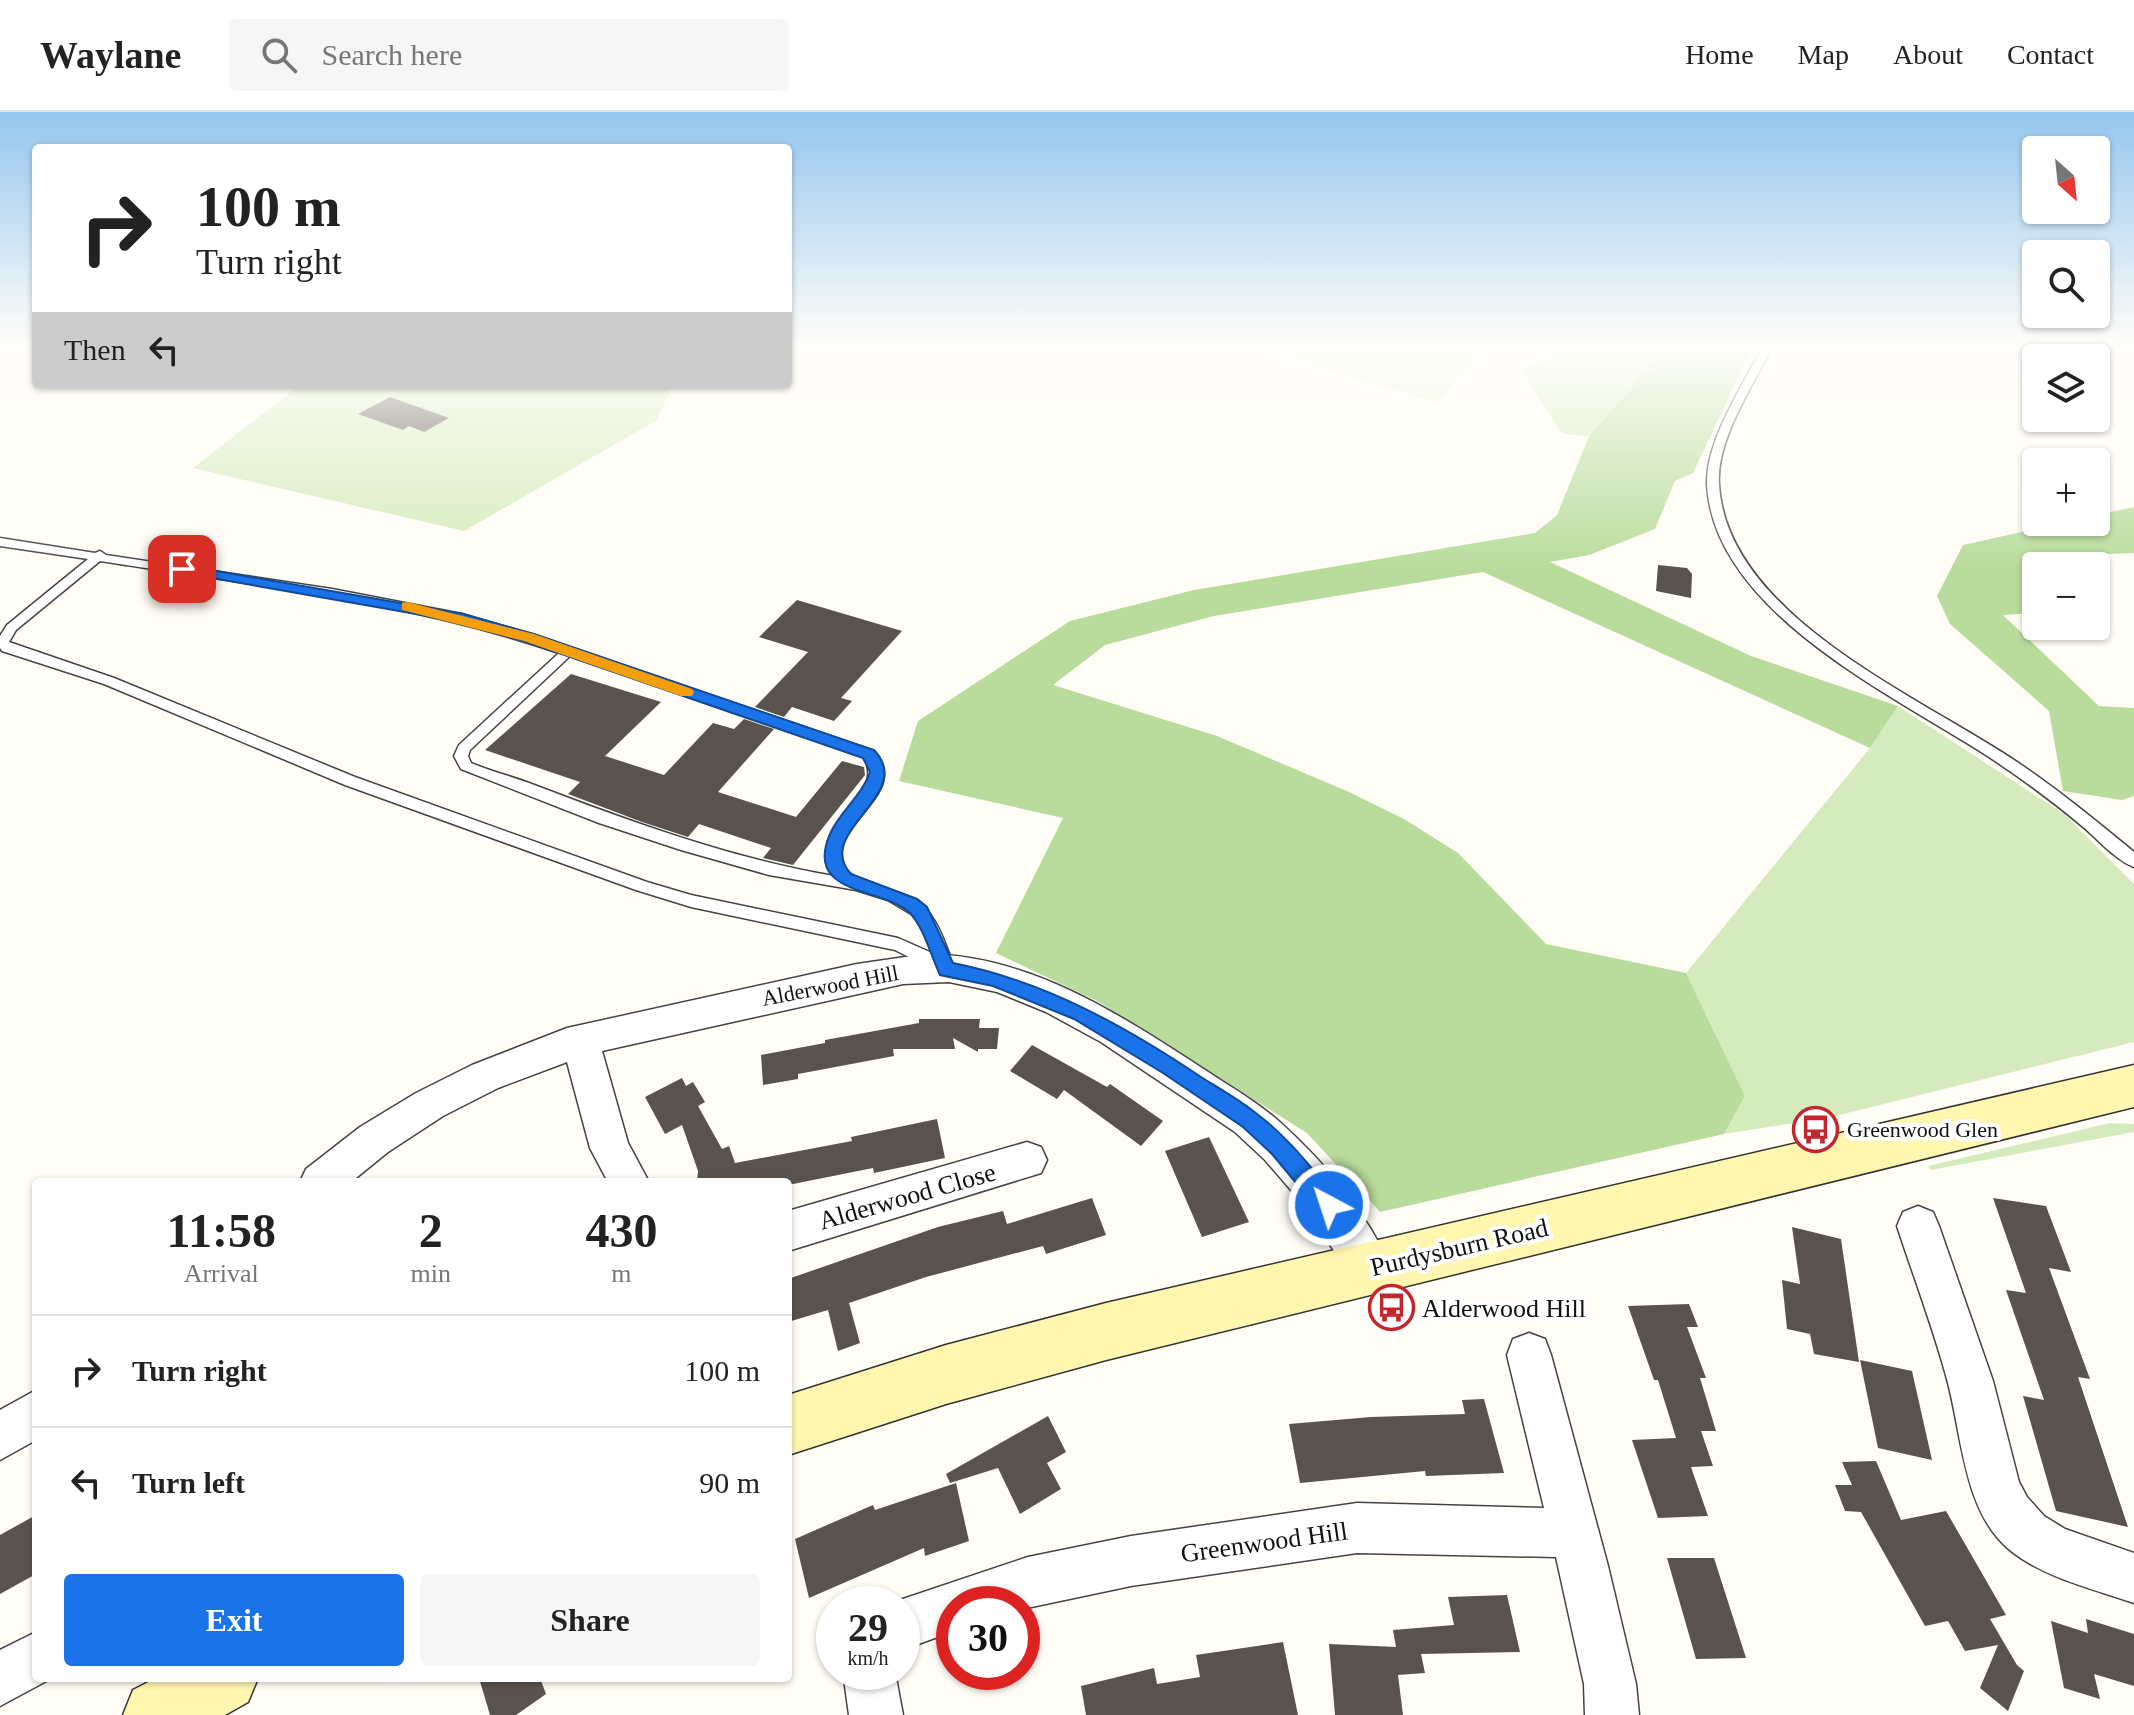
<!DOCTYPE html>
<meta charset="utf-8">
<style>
:root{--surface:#fff;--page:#f6f6f6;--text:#222;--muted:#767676;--line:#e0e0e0;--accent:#1a73e8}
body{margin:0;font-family:"Times New Roman",serif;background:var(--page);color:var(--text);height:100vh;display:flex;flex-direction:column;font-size:30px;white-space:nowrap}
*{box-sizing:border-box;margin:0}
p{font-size:26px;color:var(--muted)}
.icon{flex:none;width:44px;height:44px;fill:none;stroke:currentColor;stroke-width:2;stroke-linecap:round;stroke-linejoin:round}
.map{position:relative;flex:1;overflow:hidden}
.sheet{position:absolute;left:32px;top:1066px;width:760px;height:504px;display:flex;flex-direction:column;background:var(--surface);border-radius:8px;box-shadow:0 2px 6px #0004}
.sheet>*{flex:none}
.banner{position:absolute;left:32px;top:32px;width:760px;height:244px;border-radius:8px;box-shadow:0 2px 6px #0004;background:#fff;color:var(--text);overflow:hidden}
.needle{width:52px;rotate:153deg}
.buttons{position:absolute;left:2022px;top:24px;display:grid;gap:16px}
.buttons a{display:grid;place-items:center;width:88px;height:88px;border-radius:8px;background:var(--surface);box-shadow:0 2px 6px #0004;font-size:40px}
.speed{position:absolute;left:816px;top:1474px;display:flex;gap:16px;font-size:40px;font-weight:700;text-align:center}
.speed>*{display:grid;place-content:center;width:104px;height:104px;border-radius:50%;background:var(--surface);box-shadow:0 2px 6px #0004;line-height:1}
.speed small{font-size:20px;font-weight:400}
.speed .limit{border:12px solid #d22;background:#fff;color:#111}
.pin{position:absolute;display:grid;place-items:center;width:68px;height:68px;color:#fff;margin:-34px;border-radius:16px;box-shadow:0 4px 12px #0006}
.me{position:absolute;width:88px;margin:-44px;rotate:320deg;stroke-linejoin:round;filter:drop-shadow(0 0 6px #0008)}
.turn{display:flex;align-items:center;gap:28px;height:168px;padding:0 32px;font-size:36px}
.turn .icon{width:104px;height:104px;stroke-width:2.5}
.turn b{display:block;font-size:56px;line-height:68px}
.then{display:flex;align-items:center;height:76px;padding:0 32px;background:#0003;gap:16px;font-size:30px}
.eta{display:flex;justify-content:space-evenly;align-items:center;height:136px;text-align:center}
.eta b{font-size:48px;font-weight:800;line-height:56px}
.action{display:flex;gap:16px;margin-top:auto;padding:16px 32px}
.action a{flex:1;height:92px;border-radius:8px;background:var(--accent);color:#fff;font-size:32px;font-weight:800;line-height:92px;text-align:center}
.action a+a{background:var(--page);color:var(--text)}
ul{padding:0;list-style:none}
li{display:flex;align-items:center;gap:24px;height:112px;padding:0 32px;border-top:2px solid var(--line)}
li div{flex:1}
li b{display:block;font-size:30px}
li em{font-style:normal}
header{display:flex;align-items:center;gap:48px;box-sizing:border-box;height:112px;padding:0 40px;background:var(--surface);border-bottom:2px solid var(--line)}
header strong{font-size:38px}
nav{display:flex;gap:44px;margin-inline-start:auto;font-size:28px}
.search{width:560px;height:72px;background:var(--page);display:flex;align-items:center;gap:20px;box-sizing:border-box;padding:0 28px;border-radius:8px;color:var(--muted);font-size:30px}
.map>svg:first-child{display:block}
.green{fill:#d5ebbd}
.forest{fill:#b9dc9c}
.pitch{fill:#e6f2cf}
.building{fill:#5a524d}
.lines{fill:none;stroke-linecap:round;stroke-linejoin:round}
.lane-casing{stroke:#444;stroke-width:3}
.street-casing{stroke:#444;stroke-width:3}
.secondary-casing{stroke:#333;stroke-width:3}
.lane{fill:#fff;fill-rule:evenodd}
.street{fill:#fff;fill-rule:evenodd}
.secondary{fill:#fff6b0;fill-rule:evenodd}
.route{fill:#1a73e8;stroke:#114b97;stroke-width:2}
.slow{fill:#f59e0b}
.labels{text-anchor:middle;stroke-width:8;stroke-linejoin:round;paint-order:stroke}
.street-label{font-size:22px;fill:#111;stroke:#fff}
.poi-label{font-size:22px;fill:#111;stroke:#fff;text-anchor:start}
.near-street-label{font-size:26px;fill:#111;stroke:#fff}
.near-poi-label{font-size:26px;fill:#111;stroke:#fff;text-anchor:start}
</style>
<header>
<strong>Waylane</strong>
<div class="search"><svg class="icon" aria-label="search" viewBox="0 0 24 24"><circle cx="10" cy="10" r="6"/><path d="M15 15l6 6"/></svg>Search here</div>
<nav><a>Home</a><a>Map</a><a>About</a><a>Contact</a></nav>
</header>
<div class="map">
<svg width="2134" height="1603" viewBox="0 0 2134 1603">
<rect width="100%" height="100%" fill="#fffdf5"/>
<g class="green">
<polygon points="1576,232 1667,232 1656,248 1589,324 1562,322 1522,259"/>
<polygon points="301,272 673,272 657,308 464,419 193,356"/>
<polygon points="1898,594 2064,702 2134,772 2134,930 1827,1006 1724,1022 1745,984 1686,861 1870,636"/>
<polygon points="2110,1011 2134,1012 2134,1020 1931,1058 1928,1054"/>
</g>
<g class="forest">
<polygon points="1667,232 1754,232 1693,361 1675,369 1655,417 1589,443 1550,450 1751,544 1898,594 1870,636 1483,460 1214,504 1105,533 1053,573 1217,624 1349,680 1404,707 1458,741 1546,832 1686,861 1745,984 1724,1022 1380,1100 1307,1021 1099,890 996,841 1063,706 899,669 918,609 1070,509 1194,478 1535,421 1557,403 1589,324 1656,248"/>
<polygon points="2134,395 2134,441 2027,445 2036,461 2036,501 2003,503 2099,594 2134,596 2134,684 2122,688 2063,679 2049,599 1950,512 1937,484 1963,433 2067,410 2096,410 2096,403"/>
</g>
<polygon class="pitch" points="1234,232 1493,232 1436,290"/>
<g class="building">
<polygon points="390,285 449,306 424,320 409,314 403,318 358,302"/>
<polygon points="1658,453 1687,456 1692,462 1691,486 1656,479"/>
<polygon points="797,488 902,519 841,586 852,589 834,609 792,595 784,605 755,595 808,540 759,525"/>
<polygon points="571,562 661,590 605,644 664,663 713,611 734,617 744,607 774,617 718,680 796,705 842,649 864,655 865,663 793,753 763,746 771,736 699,712 688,725 642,710 568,682 580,670 485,638"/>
<polygon points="919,907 980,907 979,916 999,916 997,937 978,937 978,940 953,926 955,937 893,937 894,944 798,962 798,967 763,973 761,943 825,931 825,928 919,911"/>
<polygon points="1032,933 1107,975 1110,972 1163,1009 1141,1034 1064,978 1057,987 1010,959"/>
<polygon points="682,966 686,974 693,970 705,990 698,994 722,1037 729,1034 735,1051 852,1029 851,1025 937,1007 945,1046 874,1061 873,1056 788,1073 788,1070 697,1070 698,1059 682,1013 665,1022 645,985"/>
<polygon points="1209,1025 1249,1110 1202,1125 1165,1039"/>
<polygon points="1092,1086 1106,1123 1046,1142 1043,1134 926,1165 849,1191 860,1231 838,1239 828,1198 788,1210 788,1167 938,1115 1003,1099 1007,1112"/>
<polygon points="1993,1086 2046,1094 2071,1160 2049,1156 2090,1267 2078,1265 2128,1415 2056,1399 2023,1284 2044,1288 2006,1178 2026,1181"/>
<polygon points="1792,1115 1841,1127 1859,1250 1814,1242 1810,1222 1787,1217 1782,1168 1800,1172"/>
<polygon points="1689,1192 1698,1215 1687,1215 1706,1266 1700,1266 1716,1319 1701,1319 1713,1354 1691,1355 1708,1404 1658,1406 1632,1328 1676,1326 1658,1268 1654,1268 1628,1194"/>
<polygon points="1860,1248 1912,1259 1932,1348 1878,1336"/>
<polygon points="1484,1287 1504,1361 1426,1364 1425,1359 1300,1371 1289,1312 1371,1305 1465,1302 1462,1288"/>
<polygon points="1048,1304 1066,1340 1047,1351 1061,1377 1020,1402 998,1356 950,1371 946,1362"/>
<polygon points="1876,1349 1901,1408 1946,1399 2006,1503 1990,1507 2017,1553 2024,1559 2008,1599 1980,1576 1998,1533 1965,1539 1948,1509 1925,1514 1861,1400 1845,1399 1835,1373 1852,1373 1842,1350"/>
<polygon points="956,1371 969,1429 925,1444 924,1436 809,1486 795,1427 873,1393 875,1398"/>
<polygon points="36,1403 36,1462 0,1482 0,1423"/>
<polygon points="1667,1446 1714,1446 1746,1546 1696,1547"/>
<polygon points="1507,1483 1520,1540 1421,1542 1425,1561 1398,1563 1403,1603 1335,1603 1329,1532 1396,1535 1393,1518 1454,1513 1448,1485"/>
<polygon points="2086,1507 2134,1522 2134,1574 2094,1562 2100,1587 2064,1576 2051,1509 2088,1521"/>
<polygon points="1283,1530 1298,1603 1086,1603 1081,1574 1154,1556 1157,1572 1200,1565 1196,1543"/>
<polygon points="479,1566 540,1566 546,1582 516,1603 490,1603"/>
</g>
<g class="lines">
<defs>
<g id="lane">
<path d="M 1764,232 L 1774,232 C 1754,272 1716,327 1719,372 C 1726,503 1918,584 2014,648 C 2056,676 2095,708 2134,740 L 2134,755 C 2115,748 2097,726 2082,714 C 2052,689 2021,666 1989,645 C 1895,584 1713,500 1707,372 C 1706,327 1744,272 1764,232 Z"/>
<path d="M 0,426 L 95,441 L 100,439 L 106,443 L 332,477 L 462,502 L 534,523 L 874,639 C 877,643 882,649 883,655 C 893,689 828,718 844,754 C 853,774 903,776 921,792 C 939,808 946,835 955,857 L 953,862 L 947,864 L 895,838 L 691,795 L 636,778 L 345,673 L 104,572 L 2,539 L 0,536 L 0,524 L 7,513 L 88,447 L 0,434 ZM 100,449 C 254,473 411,490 559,541 L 459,633 L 454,644 L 461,657 L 599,711 L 681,738 L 769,763 L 856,778 L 888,788 L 913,803 L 922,816 L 932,841 L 898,826 L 691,783 L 647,770 L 355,665 L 114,566 L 9,530 L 16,518 ZM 570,544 L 864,645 C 888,689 803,717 834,764 C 728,746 629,709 529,671 C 510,664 490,659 471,651 L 468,644 L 470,638 Z"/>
</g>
<g id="street">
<path d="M 926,842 C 1029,843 1119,902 1202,956 C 1229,974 1258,990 1282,1012 C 1325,1051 1368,1102 1391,1156 L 1385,1170 L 1370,1177 L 1355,1170 L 1302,1091 L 1265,1048 L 1235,1020 L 1101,930 L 1046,900 L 997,880 L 949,870 L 903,872 L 602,939 L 628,1031 L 649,1070 L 608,1070 L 590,1036 L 567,950 L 498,976 L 443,1004 L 388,1040 L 351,1070 L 300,1070 L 306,1057 L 360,1015 L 416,981 L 472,953 L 567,916 L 857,852 Z"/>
<polygon points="1027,1030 1041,1035 1047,1048 1041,1061 788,1139 788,1099"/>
<path d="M 1918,1094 L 1933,1100 L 1939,1114 L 1993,1269 L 2019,1370 L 2027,1385 L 2044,1404 L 2065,1417 L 2134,1441 L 2134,1491 C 2094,1477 2045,1466 2011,1439 C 1964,1402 1962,1324 1948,1271 C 1934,1218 1914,1166 1897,1114 L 1903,1100 Z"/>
<polygon points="1529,1221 1545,1227 1551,1243 1608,1454 1636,1572 1639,1603 1585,1603 1584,1572 1556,1445 1357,1441 1131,1474 1022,1497 1022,1492 954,1492 954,1519 902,1538 902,1492 888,1492 1028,1445 1131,1424 1357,1391 1544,1396 1507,1243 1513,1227"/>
<polygon points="36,1278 36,1328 0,1348 0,1298"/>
<polygon points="36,1520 36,1566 52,1566 0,1594 0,1538"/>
<polygon points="843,1560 895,1560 903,1603 849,1603"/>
</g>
<g id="secondary">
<polygon points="2134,953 2134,995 1106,1248 946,1292 788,1343 788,1283 946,1233 1106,1191"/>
<polygon points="156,1566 258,1566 248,1590 225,1603 123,1603 133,1578"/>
</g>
</defs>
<use href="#lane" class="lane-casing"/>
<use href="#street" class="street-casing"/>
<use href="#secondary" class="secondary-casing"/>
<use href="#lane" class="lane"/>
<use href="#street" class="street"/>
<use href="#secondary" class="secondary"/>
</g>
<linearGradient id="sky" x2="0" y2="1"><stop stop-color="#95c6ee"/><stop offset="0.51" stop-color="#fffefa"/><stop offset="1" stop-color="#fffefa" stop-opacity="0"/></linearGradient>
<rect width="2134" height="457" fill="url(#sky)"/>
<path class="route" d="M 182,453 L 463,502 L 534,522 L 874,638 C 917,683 812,719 851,762 L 917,787 L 927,795 L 953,851 C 1044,869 1125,914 1201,965 C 1220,977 1240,988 1257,1002 C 1288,1025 1312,1057 1337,1086 L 1340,1093 L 1337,1101 L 1329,1104 L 1321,1101 L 1272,1042 L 1243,1015 L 1163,961 L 1074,907 L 993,874 L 940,863 C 931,844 924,816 910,801 C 883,775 803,784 830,722 C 840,699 862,684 870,660 L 863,646 L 524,529 L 456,509 L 178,460 L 178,454 Z"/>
<polygon class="slow" points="407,490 534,522 692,577 694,580 692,584 681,584 524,529 402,498 402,491"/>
<defs>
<symbol id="bus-ring" viewBox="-11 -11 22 22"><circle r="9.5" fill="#fff" stroke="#c4262e" stroke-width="1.5"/><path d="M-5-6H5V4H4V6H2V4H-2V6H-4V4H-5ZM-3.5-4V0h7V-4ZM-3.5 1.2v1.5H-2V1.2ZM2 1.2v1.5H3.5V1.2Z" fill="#c4262e"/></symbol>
</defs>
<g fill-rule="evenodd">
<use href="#bus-ring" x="1790" y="992" width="51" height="51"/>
<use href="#bus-ring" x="1366" y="1170" width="51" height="51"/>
</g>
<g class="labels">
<g class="street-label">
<text transform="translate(830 873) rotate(-11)" y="8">Alderwood Hill</text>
</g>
<g class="poi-label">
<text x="1847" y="1025">Greenwood Glen</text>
</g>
<g class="near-street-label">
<text transform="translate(907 1084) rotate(-16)" y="9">Alderwood Close</text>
<text transform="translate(1459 1135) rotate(-13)" y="9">Purdysburn Road</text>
<text transform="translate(1264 1430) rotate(-8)" y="9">Greenwood Hill</text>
</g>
<g class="near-poi-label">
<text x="1422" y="1205">Alderwood Hill</text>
</g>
</g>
</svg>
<div class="buttons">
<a><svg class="needle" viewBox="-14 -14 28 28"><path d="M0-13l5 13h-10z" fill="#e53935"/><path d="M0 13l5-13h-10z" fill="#767676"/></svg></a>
<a><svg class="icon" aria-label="search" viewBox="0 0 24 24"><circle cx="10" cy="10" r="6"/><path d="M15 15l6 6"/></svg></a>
<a><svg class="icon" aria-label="layers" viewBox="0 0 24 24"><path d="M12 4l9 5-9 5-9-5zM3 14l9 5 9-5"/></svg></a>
<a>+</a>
<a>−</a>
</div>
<div class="speed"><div>29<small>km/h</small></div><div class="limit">30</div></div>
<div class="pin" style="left:182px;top:457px;background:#d93025"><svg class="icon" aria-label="arrive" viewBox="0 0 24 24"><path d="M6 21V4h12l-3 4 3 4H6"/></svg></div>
<svg class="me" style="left:1329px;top:1093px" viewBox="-20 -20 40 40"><circle r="17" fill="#1a73e8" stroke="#fff" stroke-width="3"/><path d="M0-11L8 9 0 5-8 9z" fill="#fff"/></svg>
<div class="banner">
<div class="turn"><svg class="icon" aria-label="right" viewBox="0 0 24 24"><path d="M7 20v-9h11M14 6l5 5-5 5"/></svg><div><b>100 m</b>Turn right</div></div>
<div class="then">Then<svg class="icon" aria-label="left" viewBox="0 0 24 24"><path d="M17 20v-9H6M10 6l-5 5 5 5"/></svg></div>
</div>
<section class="sheet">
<div class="eta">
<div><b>11:58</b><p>Arrival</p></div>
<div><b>2</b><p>min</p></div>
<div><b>430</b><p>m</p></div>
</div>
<ul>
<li><svg class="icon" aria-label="right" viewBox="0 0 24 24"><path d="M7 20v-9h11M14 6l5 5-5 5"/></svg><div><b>Turn right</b></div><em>100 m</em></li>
<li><svg class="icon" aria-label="left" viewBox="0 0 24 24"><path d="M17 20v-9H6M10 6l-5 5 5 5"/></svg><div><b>Turn left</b></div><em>90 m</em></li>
</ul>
<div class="action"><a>Exit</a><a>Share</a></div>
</section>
</div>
